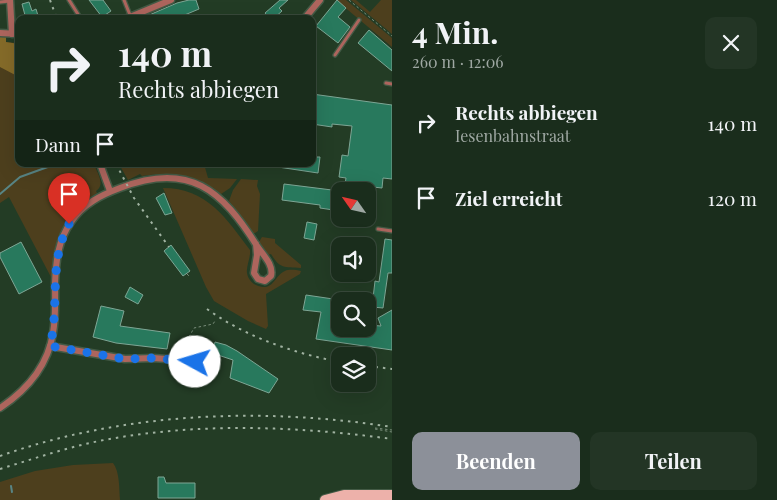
<!DOCTYPE html>
<html lang="de">
<meta charset="utf-8">
<style>
:root{--surface:#1a2d1c;--page:#233525;--text:#f1f3f6;--muted:#9fa8a3;--line:#38493b;--accent:#8c9099}
body{margin:0;font-family:"Playfair Display",serif;background:var(--page);color:var(--text);height:100vh;display:flex;flex-direction:column;font-size:19px;white-space:nowrap}
*{box-sizing:border-box;margin:0}
p{font-size:16px;color:var(--muted)}
.icon{flex:none;width:28px;height:28px;fill:none;stroke:currentColor;stroke-width:2;stroke-linecap:round;stroke-linejoin:round}
.map{position:relative;flex:1;overflow:hidden}
.drawer{display:flex;flex-direction:column;background:var(--surface);width:385px}
.drawer>*{flex:none}
.hud{position:absolute;left:15px;top:15px;width:301px;height:152px;border-radius:10px;box-shadow:0 5px 20px #0002,0 0 0 1px var(--line);background:#1a2d1c;color:var(--text);overflow:hidden}
.needle{width:32px;rotate:304deg}
.controls{position:absolute;left:331px;top:182px;display:grid;gap:10px}
.controls a{display:grid;place-items:center;width:45px;height:45px;border-radius:10px;background:var(--surface);box-shadow:0 5px 20px #0002,0 0 0 1px var(--line);font-size:25px}
.pin{position:absolute;display:grid;place-items:center;width:42px;height:42px;color:#fff;margin:-51px -21px;border-radius:50% 50% 50% 0;rotate:-45deg;box-shadow:0 0 5px #0007}
.pin .icon{rotate:45deg}
.me{position:absolute;width:55px;margin:-28px;rotate:276deg;stroke-linejoin:round;filter:drop-shadow(0 0 4px #0008)}
.turn{display:flex;align-items:center;gap:18px;height:105px;padding:0 20px;font-size:22px}
.turn .icon{width:65px;height:65px;stroke-width:2.5}
.turn b{display:block;font-size:35px;line-height:42px}
.then{display:flex;align-items:center;height:48px;padding:0 20px;background:#0003;gap:10px;font-size:19px}
.round{display:grid;place-items:center;flex:none;width:52px;height:52px;border-radius:10px;background:var(--page)}
.headline{display:flex;align-items:center;justify-content:space-between;height:85px;padding:0 20px}
h1{font-size:30px;font-weight:700;line-height:38px}
.action{display:flex;gap:10px;margin-top:auto;padding:10px 20px}
.action a{flex:1;height:58px;border-radius:10px;background:var(--accent);color:#fff;font-size:20px;font-weight:700;line-height:58px;text-align:center}
.action a+a{background:var(--page);color:var(--text)}
ul{padding:0;list-style:none}
li{display:flex;align-items:center;gap:15px;height:75px;padding:0 20px}
li div{flex:1}
li b{display:block;font-size:19px}
li em{font-style:normal}
main{display:flex;flex:1;min-height:0}
.map>svg:first-child{display:block}
.green{fill:#4d3f1d}
.forest{fill:#856b29}
.lines{fill:none;stroke-linecap:round;stroke-linejoin:round}
.stream{stroke:#588585;stroke-width:2}
.building{fill:#28795d;stroke:#7ea695}
.service-casing{stroke:#435a45;stroke-width:5.5}
.minor-casing{stroke:#435a45;stroke-width:9}
.primary-casing{stroke:#435a45;stroke-width:12}
.path{stroke:#7b8f7c;stroke-width:1;stroke-dasharray:2.5 2.5;stroke-linecap:butt}
.service{stroke:#ad655d;stroke-width:3}
.minor{stroke:#ad655d;stroke-width:6}
.primary{stroke:#edb1aa;stroke-width:10}
.rail{stroke:#a1b3a2;stroke-width:2;stroke-dasharray:2.5 5;stroke-linecap:butt}
.route{stroke:#1a73e8;stroke-width:9;stroke-dasharray:0 16.2}
</style>
<main>
<div class="map">
<svg width="392" height="500" viewBox="0 0 392 500">
<rect width="100%" height="100%" fill="#233c25"/>
<g class="green">
<polygon points="336,0 346,0 392,38 392,47"/>
<polygon points="351,0 356,0 370,12 381,0 392,0 392,34"/>
<path d="M 0,35 L 6,37 L 6,42 L 17,43 L 19,39 L 19,164 L 94,164 C 97,173 106,184 96,191 L 97,193 C 64,213 52,238 52,279 L 9,197 L 0,203 Z"/>
<path d="M 119,164 L 204,164 L 208,178 L 237,179 L 230,188 L 221,194 C 198,176 170,171 142,176 L 140,174 L 128,180 Z"/>
<polygon points="241,179 258,180 257,186 260,194 258,231 255,233 253,233 229,201 233,190"/>
<path d="M 163,188 C 207,188 226,218 250,250 C 251,257 246,266 247,273 C 248,279 252,283 256,285 C 274,293 274,275 285,271 C 289,269 296,270 301,271 L 300,274 L 266,294 L 268,326 L 266,329 L 248,321 L 219,304 L 214,301 L 206,287 Z"/>
<path d="M 262,237 L 275,239 L 275,243 L 301,265 L 301,268 C 284,267 280,269 271,254 L 268,255 L 259,242 Z"/>
<path d="M 113,463 C 120,472 119,489 120,500 L 0,500 L 0,482 L 35,471 L 73,465 Z"/>
</g>
<polygon class="forest" points="0,35 6,37 6,42 19,44 19,77 0,67"/>
<g class="lines">
<g class="stream">
<polyline points="0,194 20,177 56,164"/>
<polyline points="11,486 12,492"/>
</g>
</g>
<g class="building">
<polygon points="89,0 103,0 111,11 102,17"/>
<polygon points="189,0 196,0 199,9 175,19 140,19 177,3"/>
<polygon points="280,0 288,0 279,8 282,11 273,19 270,19 265,13"/>
<polygon points="337,0 346,8 338,17 350,27 338,43 316,26"/>
<polygon points="29,2 32,11 36,9 39,19 26,19 22,4"/>
<polygon points="369,30 392,50 392,71 358,43"/>
<polygon points="312,94 392,105 392,179 383,178 382,188 364,186 364,191 344,191 346,178 339,177 342,155 348,156 352,126 332,124 332,127 312,124"/>
<polygon points="312,157 320,157 318,173 278,167 278,164 312,164"/>
<polygon points="284,184 340,191 340,211 320,208 320,205 282,200"/>
<polygon points="164,193 172,213 165,215 156,198"/>
<polygon points="307,222 317,224 314,240 304,238"/>
<polygon points="385,239 392,240 392,273 388,273 383,308 372,307 375,281 379,282"/>
<polygon points="21,242 42,282 19,294 0,257 0,253"/>
<polygon points="171,245 190,271 183,276 164,251"/>
<polygon points="130,287 143,295 138,304 125,297"/>
<polygon points="306,295 340,300 340,329 368,329 368,325 381,326 378,318 392,310 392,350 316,339 321,312 303,310"/>
<polygon points="101,306 124,311 120,326 170,333 167,349 116,343 93,337"/>
<polygon points="215,342 226,345 237,351 278,379 269,393 230,378 233,360 212,353"/>
<polygon points="158,477 164,477 166,483 195,483 195,498 158,498"/>
</g>
<g class="lines">
<defs>
<g id="service">
<polyline points="69,0 81,19"/>
<polyline points="124,0 130,15"/>
<polyline points="0,2 10,1"/>
<polyline points="335,55 359,20"/>
<polyline points="386,83 392,84"/>
<polyline points="378,229 392,231"/>
</g>
<g id="minor">
<polyline points="10,0 12,34"/>
<polyline points="125,19 171,0"/>
<polyline points="304,19 320,0"/>
<polyline points="0,33 19,34"/>
<polyline points="100,164 110,191"/>
<polyline points="50,346 125,359 153,358 195,361 201,359 204,350 201,345 194,343 171,359"/>
<path d="M 0,408 C 27,390 48,365 53,333 C 56,317 55,300 55,283 C 56,261 58,240 71,222 C 83,204 101,195 120,188 C 189,161 222,190 257,246 C 263,255 274,265 271,276 L 265,281 L 258,279 L 254,273 L 257,255 L 256,244"/>
</g>
<polyline id="primary" points="325,500 344,495 392,495"/>
</defs>
<use href="#service" class="service-casing"/>
<use href="#minor" class="minor-casing"/>
<use href="#primary" class="primary-casing"/>
<g class="path">
<polyline points="349,0 392,36"/>
<polyline points="187,274 190,277"/>
<polyline points="189,337 194,328 213,324 215,321"/>
<polyline points="375,428 392,430"/>
<polyline points="375,429 392,432"/>
</g>
<use href="#service" class="service"/>
<use href="#minor" class="minor"/>
<use href="#primary" class="primary"/>
<g class="rail">
<polyline points="50,0 57,19"/>
<polyline points="116,164 134,198 169,247"/>
<path d="M 207,309 C 246,337 293,353 340,362"/>
<polyline points="368,366 392,369"/>
<path d="M 0,456 C 125,412 262,407 392,427"/>
<path d="M 0,469 C 33,459 65,448 99,441 C 196,422 295,426 392,439"/>
</g>
</g>
<g class="lines">
<path class="route" d="M 69,224 C 48,262 60,305 50,346 L 125,359 L 153,358 L 195,362"/>
</g>
</svg>
<div class="controls">
<a><svg class="needle" viewBox="-14 -14 28 28"><path d="M0-13l5 13h-10z" fill="#e53935"/><path d="M0 13l5-13h-10z" fill="#9fa8a3"/></svg></a>
<a><svg class="icon" aria-label="sound" viewBox="0 0 24 24"><path d="M4 9h4l5-4v14l-5-4H4zM17 9q2 3 0 6"/></svg></a>
<a><svg class="icon" aria-label="search" viewBox="0 0 24 24"><circle cx="10" cy="10" r="6"/><path d="M15 15l6 6"/></svg></a>
<a><svg class="icon" aria-label="layers" viewBox="0 0 24 24"><path d="M12 4l9 5-9 5-9-5zM3 14l9 5 9-5"/></svg></a>
</div>
<div class="pin" style="left:69px;top:224px;background:#d93025"><svg class="icon" aria-label="arrive" viewBox="0 0 24 24"><path d="M6 21V4h12l-3 4 3 4H6"/></svg></div>
<svg class="me" style="left:195px;top:362px" viewBox="-20 -20 40 40"><circle r="19" fill="#fff"/><path d="M0-13L10 11 0 6-10 11z" fill="#1a73e8"/></svg>
<div class="hud">
<div class="turn"><svg class="icon" aria-label="right" viewBox="0 0 24 24"><path d="M7 20v-9h11M14 6l5 5-5 5"/></svg><div><b>140 m</b>Rechts abbiegen</div></div>
<div class="then">Dann<svg class="icon" aria-label="arrive" viewBox="0 0 24 24"><path d="M6 21V4h12l-3 4 3 4H6"/></svg></div>
</div>
</div>
<section class="drawer">
<div class="headline"><div><h1>4 Min.</h1><p>260 m · 12:06</p></div><a class="round"><svg class="icon" aria-label="close" viewBox="0 0 24 24"><path d="M6 6l12 12M18 6L6 18"/></svg></a></div>
<ul>
<li><svg class="icon" aria-label="right" viewBox="0 0 24 24"><path d="M7 20v-9h11M14 6l5 5-5 5"/></svg><div><b>Rechts abbiegen</b><p>Iesenbahnstraat</p></div><em>140 m</em></li>
<li><svg class="icon" aria-label="arrive" viewBox="0 0 24 24"><path d="M6 21V4h12l-3 4 3 4H6"/></svg><div><b>Ziel erreicht</b></div><em>120 m</em></li>
</ul>
<div class="action"><a>Beenden</a><a>Teilen</a></div>
</section>
</main>
